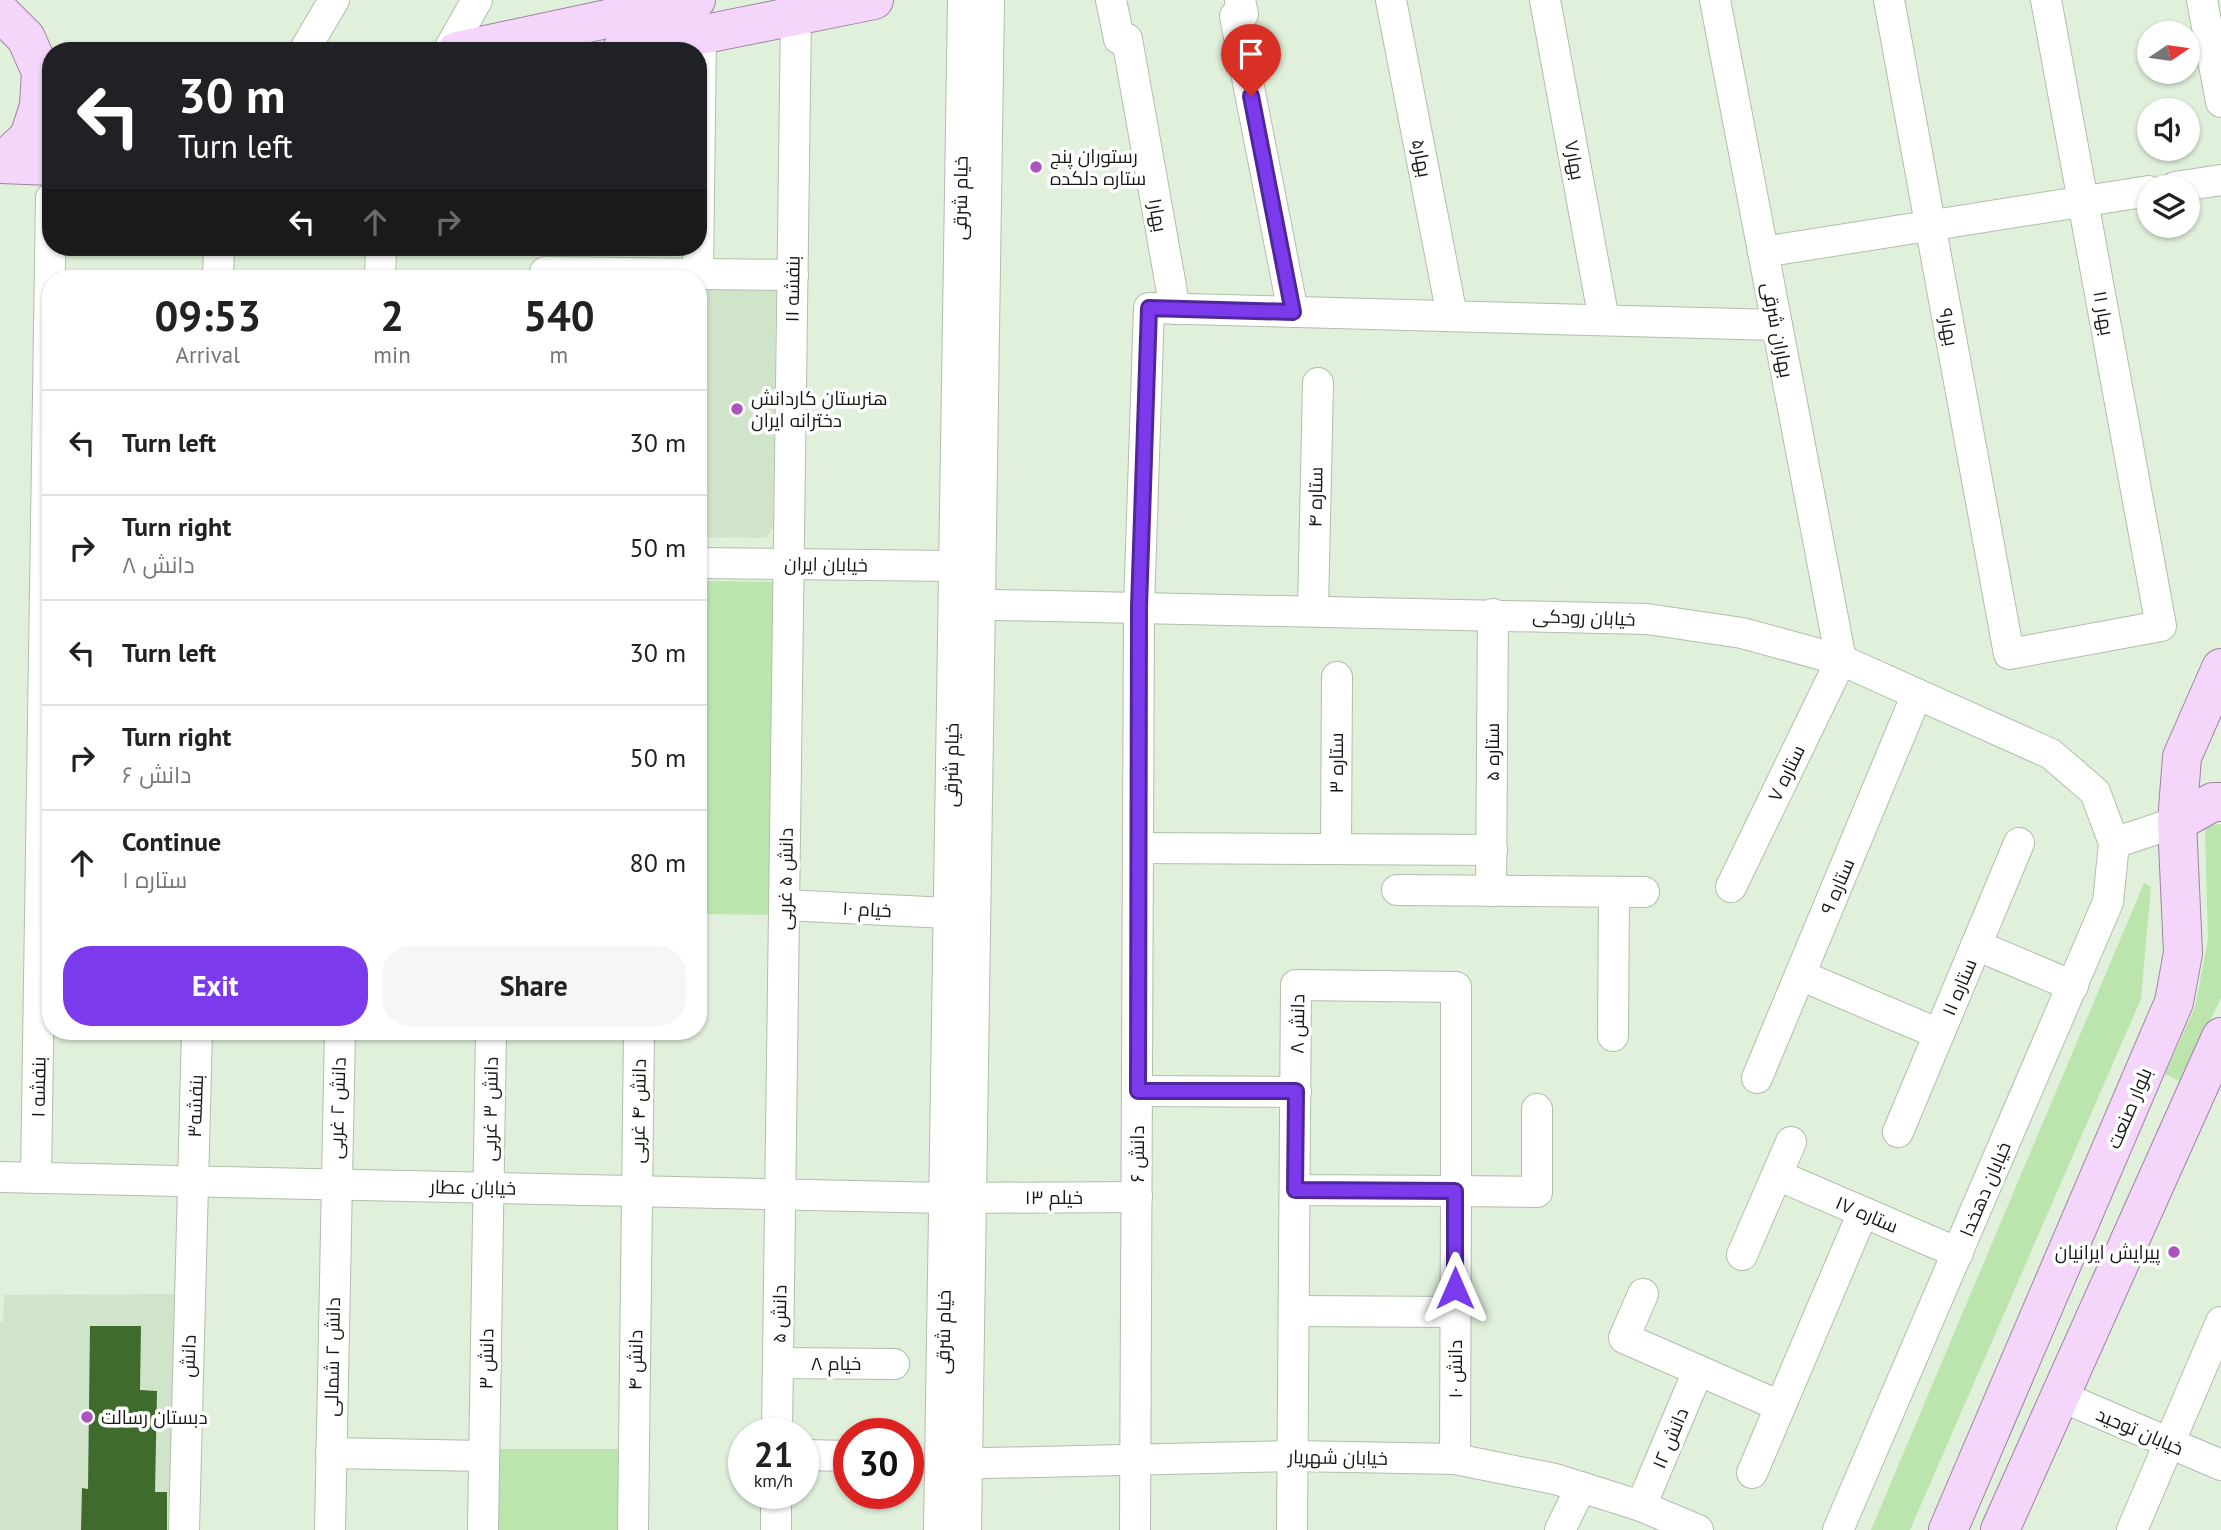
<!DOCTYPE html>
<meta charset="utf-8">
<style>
:root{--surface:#fff;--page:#f6f6f6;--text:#222;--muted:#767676;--line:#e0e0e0;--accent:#7c3aed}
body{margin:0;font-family:"PT Sans",Cairo,sans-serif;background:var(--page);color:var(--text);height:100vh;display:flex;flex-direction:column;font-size:26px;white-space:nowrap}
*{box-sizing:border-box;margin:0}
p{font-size:23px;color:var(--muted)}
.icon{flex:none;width:38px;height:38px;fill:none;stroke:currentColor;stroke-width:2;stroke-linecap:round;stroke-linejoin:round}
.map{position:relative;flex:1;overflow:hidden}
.side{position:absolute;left:42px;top:270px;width:665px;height:770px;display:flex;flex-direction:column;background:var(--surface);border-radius:28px;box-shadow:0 2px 5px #0004}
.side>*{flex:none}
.guide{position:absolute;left:42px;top:42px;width:665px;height:214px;border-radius:28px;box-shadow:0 2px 5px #0004;background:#202124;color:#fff;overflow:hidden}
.needle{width:46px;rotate:77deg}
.tools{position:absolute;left:2137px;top:21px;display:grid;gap:14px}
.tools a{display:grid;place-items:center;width:63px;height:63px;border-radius:50%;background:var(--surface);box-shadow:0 2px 5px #0004;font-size:35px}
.speed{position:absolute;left:728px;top:1418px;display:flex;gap:14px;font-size:35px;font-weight:700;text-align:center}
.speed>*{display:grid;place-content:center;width:91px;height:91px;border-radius:50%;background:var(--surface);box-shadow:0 2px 5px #0004;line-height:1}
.speed small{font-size:18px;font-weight:400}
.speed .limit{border:10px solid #d22;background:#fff;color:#111}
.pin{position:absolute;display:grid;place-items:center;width:60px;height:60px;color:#fff;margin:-72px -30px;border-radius:50% 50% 50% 0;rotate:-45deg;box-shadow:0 0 7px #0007}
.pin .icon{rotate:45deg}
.me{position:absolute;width:77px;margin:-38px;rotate:0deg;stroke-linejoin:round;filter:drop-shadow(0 0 5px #0008)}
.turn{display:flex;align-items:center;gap:24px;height:147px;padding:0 21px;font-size:32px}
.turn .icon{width:91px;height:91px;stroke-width:2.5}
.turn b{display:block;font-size:49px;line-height:60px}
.lanes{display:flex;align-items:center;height:66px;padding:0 21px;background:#0003;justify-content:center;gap:35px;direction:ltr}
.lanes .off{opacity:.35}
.eta{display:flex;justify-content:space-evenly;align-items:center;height:119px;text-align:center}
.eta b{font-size:42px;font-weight:700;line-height:49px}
.action{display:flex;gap:14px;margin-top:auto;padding:14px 21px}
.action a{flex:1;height:80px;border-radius:28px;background:var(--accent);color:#fff;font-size:28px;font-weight:700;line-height:80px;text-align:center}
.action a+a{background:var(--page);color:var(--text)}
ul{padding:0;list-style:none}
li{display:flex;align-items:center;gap:21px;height:105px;padding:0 21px;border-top:2px solid var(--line)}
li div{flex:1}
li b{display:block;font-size:26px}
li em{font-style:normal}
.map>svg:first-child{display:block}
.built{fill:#d0e4c9}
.green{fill:#bce5ae}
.building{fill:#3f6c2c}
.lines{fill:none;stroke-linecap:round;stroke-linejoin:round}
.minor-casing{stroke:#b0bfab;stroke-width:32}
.major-casing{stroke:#a082a7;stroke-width:40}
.minor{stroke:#fff;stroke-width:30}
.major{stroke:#f3d6fa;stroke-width:38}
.route-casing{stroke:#51269a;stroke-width:18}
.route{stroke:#7c3aed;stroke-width:12}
.poi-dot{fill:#ab53bf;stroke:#fff;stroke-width:2.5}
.labels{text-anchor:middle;stroke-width:7;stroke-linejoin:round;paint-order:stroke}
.poi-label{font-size:19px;fill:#151a13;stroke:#fff;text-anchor:start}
.street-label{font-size:19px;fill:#151a13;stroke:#fff}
</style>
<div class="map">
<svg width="2221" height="1530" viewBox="0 0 2221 1530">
<rect width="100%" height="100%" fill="#e0f0db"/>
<g class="built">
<polygon points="698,285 776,286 773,528 766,538 698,537"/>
<polygon points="180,1294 169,1530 0,1530 0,1322 3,1321 4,1295"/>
</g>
<g class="green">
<polygon points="698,581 782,582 778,915 698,914"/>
<polygon points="2221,824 2221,998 2181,1082 2165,1074 2195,1007 2208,939 2205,830 2208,825"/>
<polygon points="2144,883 2151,887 2141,999 1910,1530 1871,1530"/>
<rect x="497" y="1449" width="122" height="81"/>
</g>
<polygon class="building" points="90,1326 141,1326 140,1390 157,1391 155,1492 167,1492 167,1530 81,1530 82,1488 88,1489"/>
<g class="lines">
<defs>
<g id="minor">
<polyline points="1111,0 1119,39 1127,39 1175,309"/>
<polyline points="1240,0 1243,14 1235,16 1293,312"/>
<polyline points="1391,0 1452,316"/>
<polyline points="1545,0 1604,320"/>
<polyline points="1715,0 1841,660 1731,887"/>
<polyline points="1889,0 2009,654 2161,626 2046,0"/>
<polyline points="2202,0 2221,102"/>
<polyline points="304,51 334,0"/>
<polyline points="448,51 477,0"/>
<polyline points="2175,187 2221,180"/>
<polyline points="1763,252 2149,191"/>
<polyline points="545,272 793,275"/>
<polyline points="698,274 701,34"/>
<polyline points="218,278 219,247"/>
<polyline points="380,278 381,247"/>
<polyline points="698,563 954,566"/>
<polyline points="954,604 1647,619 1742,633 1841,660 2051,754 2095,792 2114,843 2108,902 1838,1530"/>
<polyline points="1313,610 1318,383"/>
<polyline points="2114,843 2177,822"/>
<polyline points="1139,848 1492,850"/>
<polyline points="1336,849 1337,677"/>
<polyline points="1397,890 1644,892"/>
<polyline points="1491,891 1493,614"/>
<polyline points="784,905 968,914"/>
<polyline points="1976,945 2073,986"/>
<polyline points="1800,975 1939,1034"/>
<polyline points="1613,1036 1614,892"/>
<polyline points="1757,1078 1917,694"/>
<polyline points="1138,1091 1296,1092"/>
<polyline points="1898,1132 2019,843"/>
<polyline points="1777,1175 1958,1253"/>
<polyline points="0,1177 945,1198 1137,1197"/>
<polyline points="36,1178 51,198"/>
<polyline points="1742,1255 1791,1142"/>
<polyline points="1643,1294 1624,1338 1780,1406"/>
<polyline points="1295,1311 1455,1312"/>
<polyline points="778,1363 894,1364"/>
<polyline points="2060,1396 2221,1465"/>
<polyline points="777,1433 796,14"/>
<polyline points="331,1453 484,1456"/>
<polyline points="803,1455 849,1456"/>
<polyline points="1455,1459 1456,1191 1537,1192 1537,1109"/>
<polyline points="946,1464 1294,1456 1455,1459 1555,1479 1641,1506 1698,1530"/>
<polyline points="1752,1473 1863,1212"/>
<polyline points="1641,1506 1698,1371"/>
<polyline points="184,1530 197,1031"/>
<polyline points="330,1530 340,1031"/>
<polyline points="483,1530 491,1031"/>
<polyline points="633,1530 639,1031"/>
<polyline points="776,1530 776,1493"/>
<polyline points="939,1530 963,0"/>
<polyline points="966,1530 989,0"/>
<polyline points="1135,1530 1139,607 1149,308 1777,325"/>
<polyline points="1292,1530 1296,985 1456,987 1456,1191 1295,1190"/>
<polyline points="1560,1530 1581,1487"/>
<polyline points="2132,1530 2221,1322"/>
</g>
<g id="major">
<polyline points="0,12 26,38 41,72 39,106 29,137 0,164"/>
<polyline points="457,51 696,0"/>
<polyline points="621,51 874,0"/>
<polyline points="0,164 51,166"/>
<polyline points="2177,822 2213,802 2221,802"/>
<polyline points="1948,1530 2174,1002 2183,953 2177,822 2182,757 2221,668"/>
<polyline points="2000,1530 2221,1037"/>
</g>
</defs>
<use href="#minor" class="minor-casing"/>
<use href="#major" class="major-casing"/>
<use href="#minor" class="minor"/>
<use href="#major" class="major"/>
</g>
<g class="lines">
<defs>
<polyline id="route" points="1251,96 1293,312 1149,308 1139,607 1138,1091 1296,1091 1295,1190 1455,1191 1455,1288"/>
</defs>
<use href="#route" class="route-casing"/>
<use href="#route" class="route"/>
</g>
<g class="poi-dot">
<circle cx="1036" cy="167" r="7"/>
<circle cx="737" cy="409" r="7"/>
<circle cx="2174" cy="1252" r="7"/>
<circle cx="87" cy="1417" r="7"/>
</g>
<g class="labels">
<g class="poi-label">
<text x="1050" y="163">رستوران پنج<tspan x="1050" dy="22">ستاره دلکده</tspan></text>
<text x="751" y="405">هنرستان کاردانش<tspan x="751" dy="22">دخترانه ایران</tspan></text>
<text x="2160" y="1259" text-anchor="end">پیرایش ایرانیان</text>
<text x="101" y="1424">دبستان رسالت</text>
</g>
<g class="street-label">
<text transform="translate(1422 158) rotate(79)" y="7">بهار۵</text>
<text transform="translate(1575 160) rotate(80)" y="7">بهار۷</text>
<text transform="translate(960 198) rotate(-89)" y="7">خیام شرقی</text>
<text transform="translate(1158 215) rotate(80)" y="7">بهار۱</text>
<text transform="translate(792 289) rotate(-89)" y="7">بنفشه ۱۱</text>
<text transform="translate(2104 313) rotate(80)" y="7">بهار ۱۱</text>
<text transform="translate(1949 327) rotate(80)" y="7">بهار۹</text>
<text transform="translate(1778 330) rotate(79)" y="7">بهاران شرقی</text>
<text transform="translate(1315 497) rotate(-89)" y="7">ستاره ۴</text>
<text transform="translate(826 564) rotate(1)" y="7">خیابان ایران</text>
<text transform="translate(1584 617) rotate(2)" y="7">خیابان رودکی</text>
<text transform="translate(1492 752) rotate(-90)" y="7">ستاره ۵</text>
<text transform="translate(1336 763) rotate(-90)" y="7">ستاره ۳</text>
<text transform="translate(951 765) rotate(-89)" y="7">خیام شرقی</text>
<text transform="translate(1786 773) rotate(-64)" y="7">ستاره ۷</text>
<text transform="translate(785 879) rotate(-89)" y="7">دانش ۵ غربی</text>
<text transform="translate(1837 886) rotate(-67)" y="7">ستاره ۹</text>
<text transform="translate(867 909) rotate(3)" y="7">خیام ۱۰</text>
<text transform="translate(1959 987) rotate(-67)" y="7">ستاره ۱۱</text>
<text transform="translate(1297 1024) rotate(-89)" y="7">دانش ۸</text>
<text transform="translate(38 1087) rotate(-89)" y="7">بنفشه ۱</text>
<text transform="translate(195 1106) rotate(-88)" y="7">بنفشه۳</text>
<text transform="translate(337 1108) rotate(-88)" y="7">دانش ۲ غربی</text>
<text transform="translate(2129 1108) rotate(-67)" y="7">بلوار صنعت</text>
<text transform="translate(490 1109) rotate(-89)" y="7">دانش ۳ غربی</text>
<text transform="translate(638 1111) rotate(-89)" y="7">دانش ۴ غربی</text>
<text transform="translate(1137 1154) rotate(-90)" y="7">دانش ۶</text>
<text transform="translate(473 1187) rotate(1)" y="7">خیابان عطار</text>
<text transform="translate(1985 1189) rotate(-67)" y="7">خیابان دهخدا</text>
<text x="1054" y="1204">خیلم ۱۳</text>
<text transform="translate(1867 1214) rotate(23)" y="7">ستاره ۱۷</text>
<text transform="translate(779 1314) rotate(-89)" y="7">دانش ۵</text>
<text transform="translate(943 1332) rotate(-89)" y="7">خیام شرقی</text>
<text transform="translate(188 1356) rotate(-88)" y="7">دانش</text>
<text transform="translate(332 1357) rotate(-89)" y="7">دانش ۲ شمالی</text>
<text transform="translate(486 1359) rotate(-89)" y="7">دانش ۳</text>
<text transform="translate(635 1360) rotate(-89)" y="7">دانش ۴</text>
<text x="836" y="1370">خیام ۸</text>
<text transform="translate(1455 1369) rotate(-90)" y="7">دانش ۱۰</text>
<text transform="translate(2140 1431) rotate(23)" y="7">خیابان توحید</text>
<text transform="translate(1670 1438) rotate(-67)" y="7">دانش ۱۲</text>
<text transform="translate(1338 1457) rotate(1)" y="7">خیابان شهریار</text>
</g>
</g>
</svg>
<div class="tools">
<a><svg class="needle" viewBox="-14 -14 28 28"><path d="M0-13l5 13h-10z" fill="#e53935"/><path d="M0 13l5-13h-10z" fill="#767676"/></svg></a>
<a><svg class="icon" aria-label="sound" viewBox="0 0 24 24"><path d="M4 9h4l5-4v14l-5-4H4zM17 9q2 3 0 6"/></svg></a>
<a><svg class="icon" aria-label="layers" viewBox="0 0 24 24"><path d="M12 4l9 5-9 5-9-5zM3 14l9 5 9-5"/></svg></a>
</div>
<div class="speed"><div>21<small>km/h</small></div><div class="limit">30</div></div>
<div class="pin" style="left:1251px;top:96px;background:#d93025"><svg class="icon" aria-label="arrive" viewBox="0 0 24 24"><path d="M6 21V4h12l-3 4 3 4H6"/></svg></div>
<svg class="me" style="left:1455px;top:1288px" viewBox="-20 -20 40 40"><path d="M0-17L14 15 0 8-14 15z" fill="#7c3aed" stroke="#fff" stroke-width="4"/></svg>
<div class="guide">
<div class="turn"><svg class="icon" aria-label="left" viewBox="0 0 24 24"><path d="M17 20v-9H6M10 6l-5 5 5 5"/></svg><div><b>30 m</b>Turn left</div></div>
<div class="lanes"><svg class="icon" aria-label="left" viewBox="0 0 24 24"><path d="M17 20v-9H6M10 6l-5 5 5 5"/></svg><svg class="icon off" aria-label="ahead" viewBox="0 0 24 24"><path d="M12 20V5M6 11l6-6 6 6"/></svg><svg class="icon off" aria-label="right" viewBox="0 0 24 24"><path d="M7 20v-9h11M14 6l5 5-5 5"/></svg></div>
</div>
<section class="side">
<div class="eta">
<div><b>09:53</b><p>Arrival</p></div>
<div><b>2</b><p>min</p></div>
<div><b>540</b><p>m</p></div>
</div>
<ul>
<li><svg class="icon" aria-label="left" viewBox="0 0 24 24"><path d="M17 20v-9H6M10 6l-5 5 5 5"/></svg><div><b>Turn left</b></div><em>30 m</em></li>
<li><svg class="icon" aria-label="right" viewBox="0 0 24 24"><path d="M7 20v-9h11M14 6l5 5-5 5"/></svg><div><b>Turn right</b><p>دانش ۸</p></div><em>50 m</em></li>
<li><svg class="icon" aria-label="left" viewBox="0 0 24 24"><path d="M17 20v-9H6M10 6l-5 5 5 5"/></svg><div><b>Turn left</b></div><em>30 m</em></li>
<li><svg class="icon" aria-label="right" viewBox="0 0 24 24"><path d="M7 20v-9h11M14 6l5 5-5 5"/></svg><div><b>Turn right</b><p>دانش ۶</p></div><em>50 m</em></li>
<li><svg class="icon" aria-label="ahead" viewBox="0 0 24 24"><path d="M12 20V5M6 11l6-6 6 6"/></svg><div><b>Continue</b><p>ستاره ۱</p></div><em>80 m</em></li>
</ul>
<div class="action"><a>Exit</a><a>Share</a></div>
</section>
</div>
